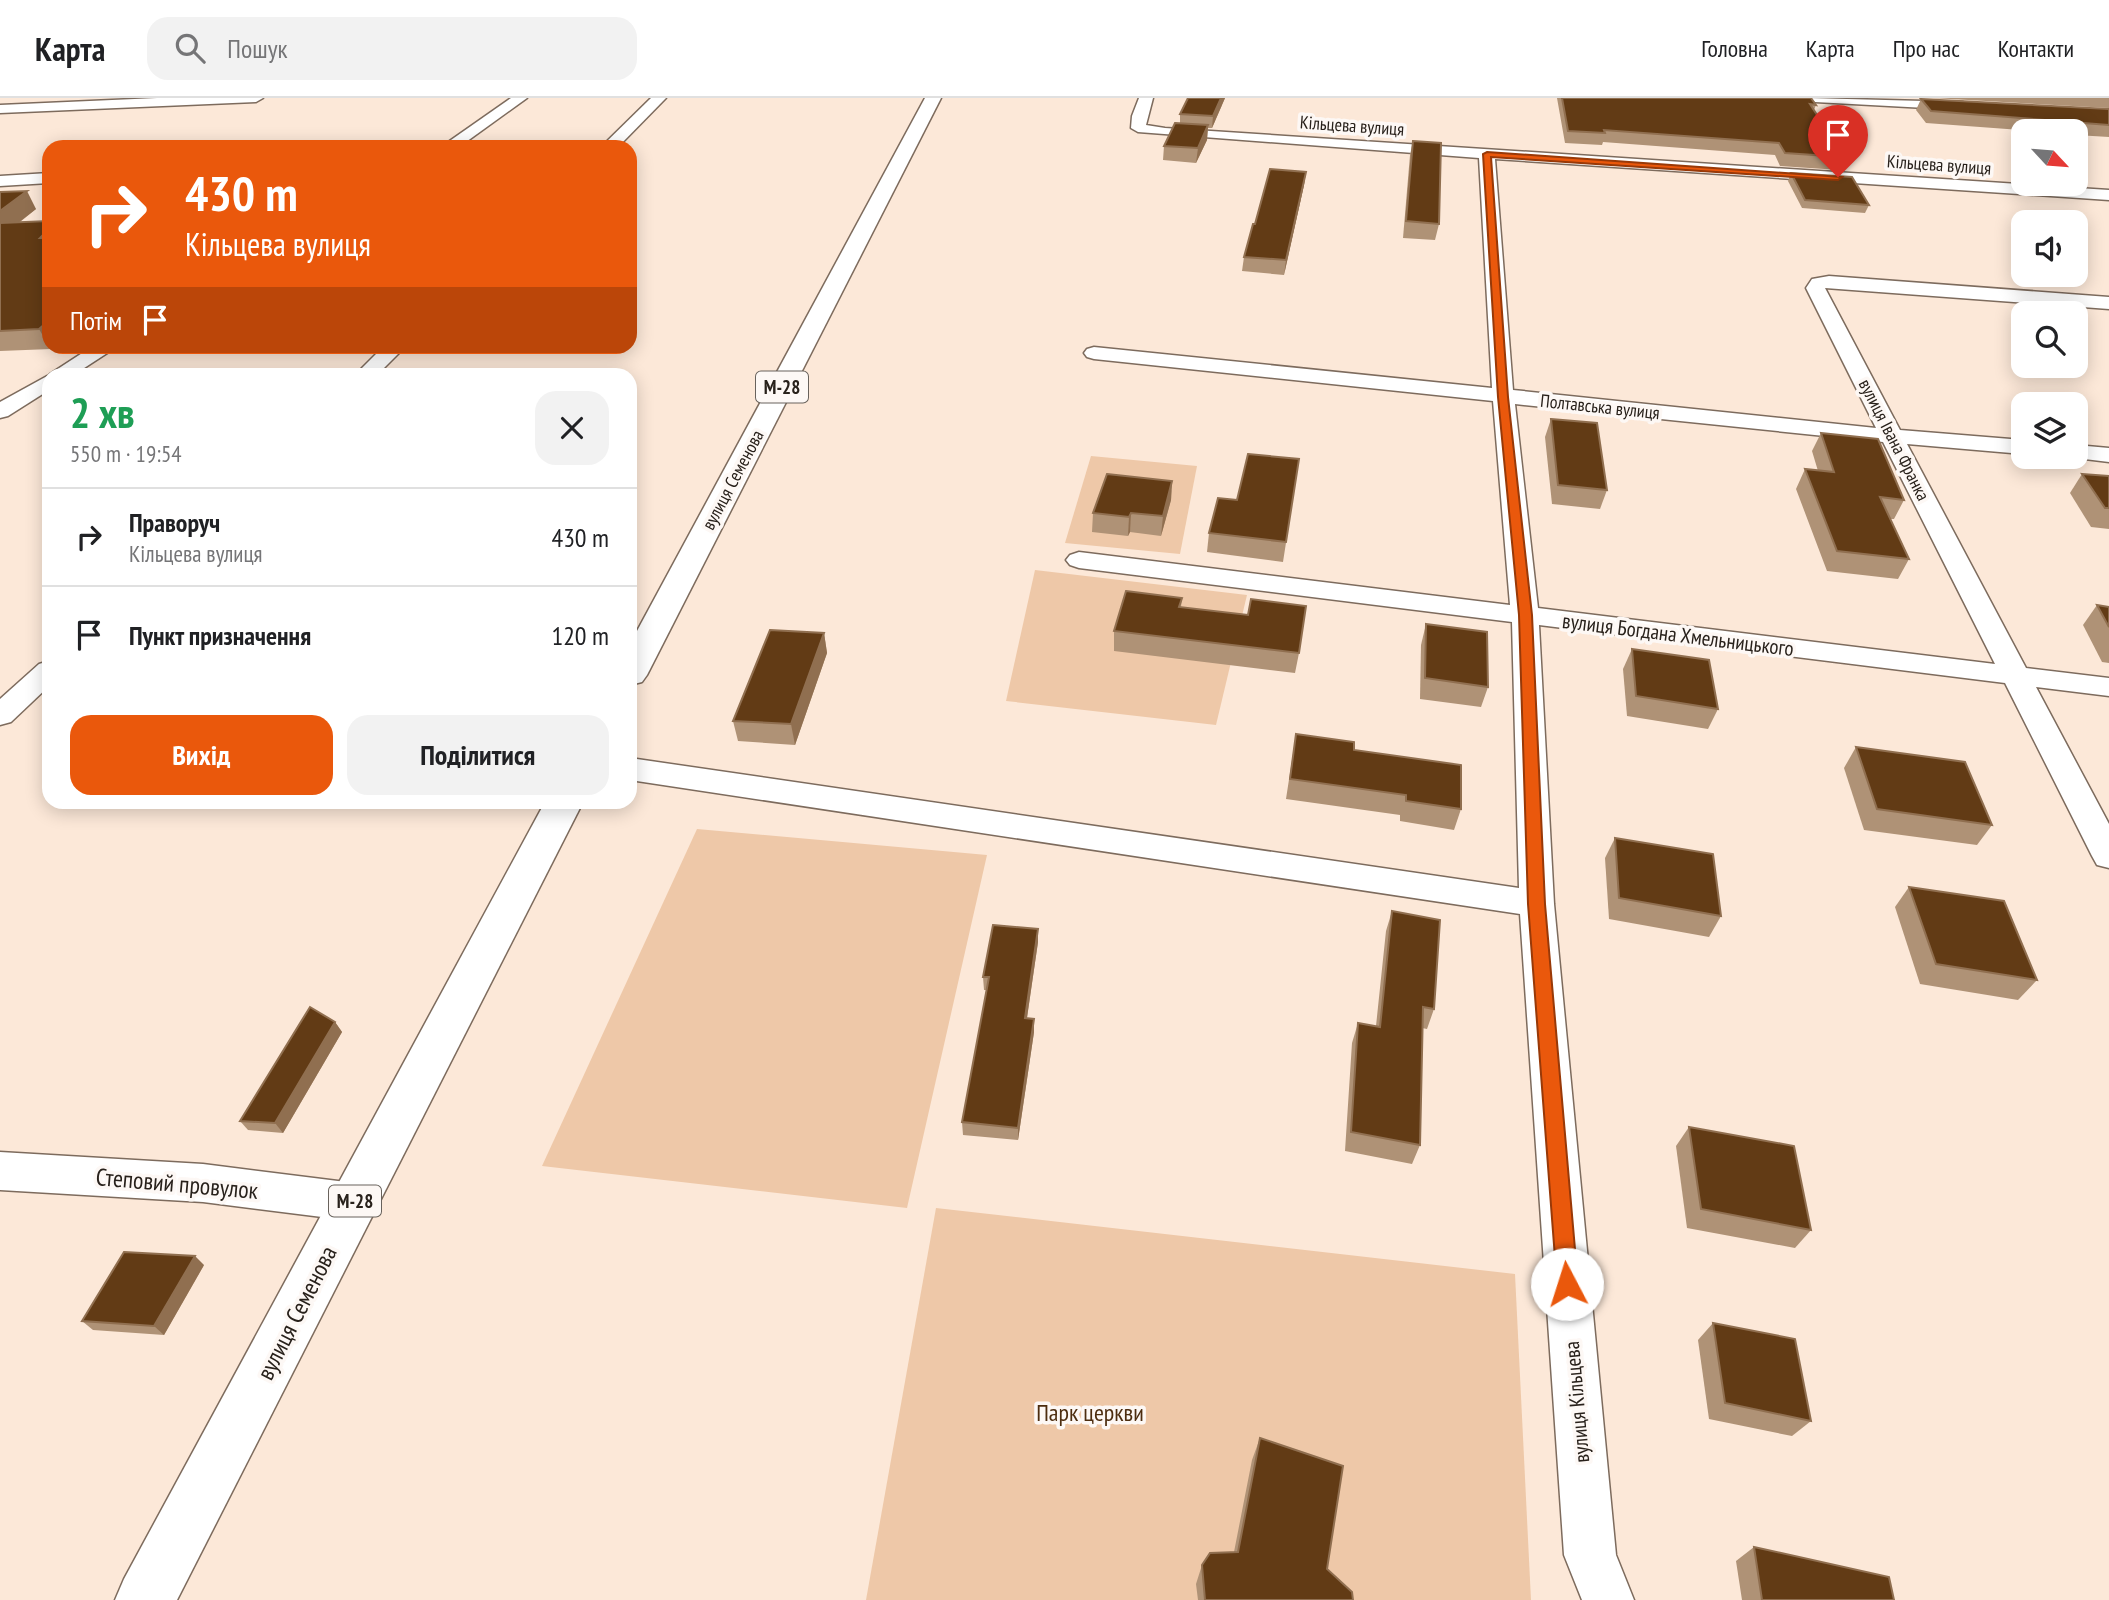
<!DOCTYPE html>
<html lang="uk">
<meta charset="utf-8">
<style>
:root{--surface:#fff;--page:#f2f2f2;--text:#202124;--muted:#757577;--line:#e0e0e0;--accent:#ea580c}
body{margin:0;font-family:"PT Sans Narrow",sans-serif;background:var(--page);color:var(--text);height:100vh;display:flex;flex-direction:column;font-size:26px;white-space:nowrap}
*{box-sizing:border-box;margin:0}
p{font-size:23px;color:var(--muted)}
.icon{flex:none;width:38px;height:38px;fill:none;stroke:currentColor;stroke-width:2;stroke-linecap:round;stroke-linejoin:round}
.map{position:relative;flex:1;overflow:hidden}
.panel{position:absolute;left:42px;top:270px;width:595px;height:441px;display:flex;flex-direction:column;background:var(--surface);border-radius:21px;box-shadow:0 4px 18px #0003}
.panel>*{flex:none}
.top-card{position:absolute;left:42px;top:42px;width:595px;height:214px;border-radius:21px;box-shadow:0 4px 18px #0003;background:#ea580c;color:#fff;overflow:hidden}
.needle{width:46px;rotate:116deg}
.controls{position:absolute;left:2011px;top:21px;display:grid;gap:14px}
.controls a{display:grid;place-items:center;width:77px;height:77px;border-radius:14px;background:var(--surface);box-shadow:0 4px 18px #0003;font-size:35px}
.pin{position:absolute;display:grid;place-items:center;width:60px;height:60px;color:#fff;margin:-72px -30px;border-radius:50% 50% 50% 0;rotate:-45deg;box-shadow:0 0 7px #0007}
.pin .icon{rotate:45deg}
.me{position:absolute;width:77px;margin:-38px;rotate:355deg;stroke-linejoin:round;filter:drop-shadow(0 0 5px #0008)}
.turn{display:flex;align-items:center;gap:24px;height:147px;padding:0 28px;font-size:32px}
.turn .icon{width:91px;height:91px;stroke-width:2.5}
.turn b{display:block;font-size:49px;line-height:60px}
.then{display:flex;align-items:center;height:66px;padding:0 28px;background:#0003;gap:14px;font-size:26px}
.round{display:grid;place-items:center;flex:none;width:74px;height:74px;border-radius:21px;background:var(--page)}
.overview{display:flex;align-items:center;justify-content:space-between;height:119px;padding:0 28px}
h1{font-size:42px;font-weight:600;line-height:52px;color:#1e9e55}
.primary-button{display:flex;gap:14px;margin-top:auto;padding:14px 28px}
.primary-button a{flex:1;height:80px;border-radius:21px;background:var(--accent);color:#fff;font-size:28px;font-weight:600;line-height:80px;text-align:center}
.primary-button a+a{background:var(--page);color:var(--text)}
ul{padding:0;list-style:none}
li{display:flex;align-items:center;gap:21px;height:98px;padding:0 28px;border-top:2px solid var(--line)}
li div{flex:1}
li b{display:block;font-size:26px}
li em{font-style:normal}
header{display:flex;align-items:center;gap:42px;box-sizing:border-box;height:98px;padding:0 35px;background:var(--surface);border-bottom:2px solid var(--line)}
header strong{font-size:33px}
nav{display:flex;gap:38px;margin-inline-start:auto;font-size:24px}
.search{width:490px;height:63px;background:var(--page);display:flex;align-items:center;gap:18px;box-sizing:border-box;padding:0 24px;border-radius:21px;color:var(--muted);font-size:26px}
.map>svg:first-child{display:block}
.green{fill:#eec8a8}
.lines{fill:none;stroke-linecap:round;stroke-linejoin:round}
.minor-casing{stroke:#7d6b5d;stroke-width:3}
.trunk-casing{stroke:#7d6b5d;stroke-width:3}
.minor{fill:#fff;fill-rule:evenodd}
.trunk{fill:#fff;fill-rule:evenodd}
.wall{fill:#af9276}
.shaded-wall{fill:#906f50}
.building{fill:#623b15;stroke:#906f50;stroke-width:2}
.route{fill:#ea580c;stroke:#983908;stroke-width:2}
.labels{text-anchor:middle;stroke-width:7;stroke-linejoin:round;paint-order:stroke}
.far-street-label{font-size:18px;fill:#28211b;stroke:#fdf8f5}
.shield{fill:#fdf8f5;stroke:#68625c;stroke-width:2}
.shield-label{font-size:19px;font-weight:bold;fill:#28211b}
.street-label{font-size:21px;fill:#28211b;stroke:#fdf8f5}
.near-street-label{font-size:24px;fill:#28211b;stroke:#fdf8f5}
.near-park-label{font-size:24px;fill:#4d2d0f;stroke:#fdf8f5}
</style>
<header>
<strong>Карта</strong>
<div class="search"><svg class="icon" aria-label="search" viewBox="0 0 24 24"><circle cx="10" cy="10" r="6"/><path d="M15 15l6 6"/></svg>Пошук</div>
<nav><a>Головна</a><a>Карта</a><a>Про нас</a><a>Контакти</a></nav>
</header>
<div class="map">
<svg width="2109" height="1502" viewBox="0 0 2109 1502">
<rect width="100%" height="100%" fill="#fce8d8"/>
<g class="green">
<polygon points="1091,358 1197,368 1180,456 1065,445"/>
<polygon points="1035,472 1247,497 1216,627 1006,603"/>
<polygon points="697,731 987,757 907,1110 542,1068"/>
<polygon points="936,1110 1515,1176 1531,1502 866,1502"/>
</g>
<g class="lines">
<defs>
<g id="minor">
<polygon points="157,0 263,0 256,4 0,15 0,7"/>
<polygon points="511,0 527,0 459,49 441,49"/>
<polygon points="651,0 666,0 618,49 601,49"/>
<path d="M 1139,0 L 1153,0 L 1146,27 L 1165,30 L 2109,92 L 2109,102 L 1495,61 L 1513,292 L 1876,330 L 1806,190 L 1812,181 L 1829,178 L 2109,199 L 2109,211 L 1825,190 L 1900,332 L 2023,342 L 2023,356 L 1907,346 L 2026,570 L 2109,580 L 2109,598 L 2036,589 L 2109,726 L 2109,770 L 2097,767 L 2092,758 L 2005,585 L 1539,527 L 1554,806 L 1616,1457 L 1634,1502 L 1582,1502 L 1564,1457 L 1520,816 L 630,682 L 630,660 L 1519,790 L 1512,524 L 1079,470 L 1070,467 L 1066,462 L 1070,457 L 1079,454 L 1510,507 L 1493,303 L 1094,261 L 1087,259 L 1084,255 L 1087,251 L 1094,249 L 1492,290 L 1479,60 L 1138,34 L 1131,30 L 1132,18 ZM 1515,306 L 1883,344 L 1995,566 L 1538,510 Z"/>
<polygon points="1808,0 1963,4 1970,8 1963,12 1815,4"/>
<polygon points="49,75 49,85 0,88 0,78"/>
<polygon points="93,248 118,248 75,276 50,276"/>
<polygon points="384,248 406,248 378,276 356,276"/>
<polygon points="49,277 49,292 8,318 0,320 0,304"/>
<polygon points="2076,347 2109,350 2109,364 2068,359 2076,359"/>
<polygon points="49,563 49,588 11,624 0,627 0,601 39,566"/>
<polygon points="0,1054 203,1066 354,1085 369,1090 375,1104 369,1118 354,1123 203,1104 0,1092"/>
</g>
<g id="trunk">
<polygon points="925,0 941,0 647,577 642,584 630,587 630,546"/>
<polygon points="545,704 583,704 177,1502 115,1502 124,1481"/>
</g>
</defs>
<use href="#minor" class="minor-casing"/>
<use href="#trunk" class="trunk-casing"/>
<use href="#minor" class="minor"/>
<use href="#trunk" class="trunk"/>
</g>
<g class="wall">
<polygon points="1188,0 1225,0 1212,30 1208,30 1207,42 1196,65 1163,62 1164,48 1180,25 1180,16"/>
<polygon points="1557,0 1811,0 1816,7 1814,12 1844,59 1839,72 1780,68 1775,57 1603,44 1602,47 1565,45"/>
<polygon points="1933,0 2109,0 2109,10"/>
<polygon points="1921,1 2109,11 2109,39 2076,37 2076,33 2034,33 1926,25 1916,12"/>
<polygon points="1413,43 1439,126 1435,142 1403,140 1410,57"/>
<polygon points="1306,74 1304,87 1284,177 1242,173 1244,159 1255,126"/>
<polygon points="1791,75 1869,107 1865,115 1802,110 1788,83"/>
<polygon points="0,94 36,111 20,124 49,123 49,248 54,248 51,251 0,253"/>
<polygon points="1551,321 1607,392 1600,411 1552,406 1545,339"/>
<polygon points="1821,335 1904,402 1894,421 1890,421 1909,461 1898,481 1827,473 1796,391 1805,371 1818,373 1812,353"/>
<polygon points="1299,361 1283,464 1207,454 1209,435 1237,402"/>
<polygon points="2082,376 2109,378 2109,431 2091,429 2070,395"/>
<polygon points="1172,383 1171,402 1161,438 1130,434 1128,438 1092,434 1093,415"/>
<polygon points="1182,500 1181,509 1299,555 1295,575 1114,553 1114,533"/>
<polygon points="2097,507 2109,509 2109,565 2102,564 2083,527"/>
<polygon points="1426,526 1488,589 1481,609 1420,601 1421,547"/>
<polygon points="824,535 827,555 795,647 738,643 733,623"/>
<polygon points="1632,551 1718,611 1708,631 1627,618 1623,571"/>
<polygon points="1296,636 1354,652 1461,711 1454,732 1400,723 1400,717 1286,701"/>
<polygon points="1856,649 1992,727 1977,747 1864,732 1844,670"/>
<polygon points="1615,740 1721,818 1709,839 1609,821 1605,760"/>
<polygon points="1909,789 2037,882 2018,902 1920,886 1895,809"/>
<polygon points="1392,813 1434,911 1427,931 1422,930 1420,1047 1412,1066 1345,1053 1352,945 1358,925 1376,928 1386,833"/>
<polygon points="1038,844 1027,920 1034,921 1034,934 1018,1042 963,1037 962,1024 987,892 984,892 983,879"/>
<polygon points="335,924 342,934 283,1035 248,1032 240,1023"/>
<polygon points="1689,1029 1811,1132 1795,1150 1687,1130 1676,1048"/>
<polygon points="204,1167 164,1237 93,1232 82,1223"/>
<polygon points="1713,1225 1811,1323 1792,1338 1709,1321 1698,1242"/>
<polygon points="1260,1340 1327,1471 1353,1502 1198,1502 1196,1486 1202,1467 1234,1454 1252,1362"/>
<polygon points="1754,1449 1894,1502 1742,1502 1736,1463"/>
</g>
<g class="shaded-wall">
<polygon points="1221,0 1225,0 1212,30 1213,18"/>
<polygon points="1208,27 1207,42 1196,65 1198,50"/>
<polygon points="1306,74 1304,87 1284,177 1286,162"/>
<polygon points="27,93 36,111 0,139 0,113"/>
<polygon points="49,131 49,156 40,140"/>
<polygon points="46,225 49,230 49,248 39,231"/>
<polygon points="1172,383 1171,402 1161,438 1163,418"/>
<polygon points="1131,415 1130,434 1128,438 1129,419"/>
<polygon points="824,535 827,555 795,647 791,626"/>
<polygon points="1038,831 1038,844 1025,933 1025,920"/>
<polygon points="1034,921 1034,934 1018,1042 1018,1030"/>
<polygon points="335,924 342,934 283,1035 275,1025"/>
<polygon points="195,1158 204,1167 164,1237 154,1228"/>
</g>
<g class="building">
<polygon points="1188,0 1221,0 1213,18 1180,16"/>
<polygon points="1562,0 1811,0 1816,7 1810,6 1844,59 1785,55 1779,45 1604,32 1605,35 1568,33"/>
<polygon points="1921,1 2109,11 2109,27 1931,13"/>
<polygon points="1175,25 1208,27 1198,50 1164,48"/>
<polygon points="1413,43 1441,45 1439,126 1406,123"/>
<polygon points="1270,71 1306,74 1286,162 1244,159 1253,126 1255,126"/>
<polygon points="1791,75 1852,79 1869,107 1805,102"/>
<polygon points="27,93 0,113 0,94"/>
<polygon points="49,123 49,131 40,140 49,140 49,225 46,225 39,231 0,233 0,125"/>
<polygon points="1551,321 1597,325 1607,392 1558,387"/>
<polygon points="1821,335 1878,341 1904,402 1880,399 1909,461 1837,453 1805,371 1834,374"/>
<polygon points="1248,356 1299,361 1286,444 1209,435 1218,400 1237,402"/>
<polygon points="1107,376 1172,383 1163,418 1131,415 1129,419 1093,415"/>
<polygon points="2082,376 2109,378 2109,410 2105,410"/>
<polygon points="1126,493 1182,500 1179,509 1248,517 1251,501 1306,508 1299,555 1114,533"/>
<polygon points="2097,507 2109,509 2109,529"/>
<polygon points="1426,526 1487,534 1488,589 1425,580"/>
<polygon points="770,532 824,535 791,626 733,623"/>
<polygon points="1632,551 1709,562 1718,611 1636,598"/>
<polygon points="1296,636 1354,644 1354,652 1461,667 1461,711 1406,703 1406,697 1290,681"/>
<polygon points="1856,649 1965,664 1992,727 1877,711"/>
<polygon points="1615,740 1713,756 1721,818 1619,800"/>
<polygon points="1909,789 2004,803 2037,882 1936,866"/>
<polygon points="1392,813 1440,822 1434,911 1423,909 1420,1047 1351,1034 1358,925 1380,929"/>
<polygon points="993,827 1038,831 1025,920 1034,921 1018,1030 962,1024 989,879 983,879"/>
<polygon points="310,909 335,924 275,1025 240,1023"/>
<polygon points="1689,1029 1794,1048 1811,1132 1701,1111"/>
<polygon points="124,1154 195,1158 154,1228 82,1223"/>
<polygon points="1713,1225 1795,1241 1811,1323 1725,1305"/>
<polygon points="1260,1340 1343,1368 1327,1471 1352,1494 1353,1502 1205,1502 1202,1467 1210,1455 1238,1454"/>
<polygon points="1754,1449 1889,1479 1894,1502 1762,1502"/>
</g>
<polygon class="route" points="1487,54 1842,79 1838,82 1491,59 1508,299 1532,517 1545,806 1578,1186 1575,1193 1567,1196 1560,1193 1557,1186 1528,806 1519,517 1498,299 1483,56"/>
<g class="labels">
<g class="far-street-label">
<text transform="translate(1352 28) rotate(4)" y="6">Кільцева вулиця</text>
<text transform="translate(1939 67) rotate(4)" y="6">Кільцева вулиця</text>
<text transform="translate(1600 309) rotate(6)" y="6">Полтавська вулиця</text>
<text transform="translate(1894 342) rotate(63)" y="6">вулиця Івана Франка</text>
<text transform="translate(733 382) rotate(-62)" y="6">вулиця Семенова</text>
</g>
<g class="shield">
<rect x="756" y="273.5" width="52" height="31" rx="5"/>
<rect x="329" y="1087.5" width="52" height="31" rx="5"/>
</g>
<g class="shield-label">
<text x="782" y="296">М-28</text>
<text x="355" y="1110">М-28</text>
</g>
<g class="street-label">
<text transform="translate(1678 537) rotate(7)" y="7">вулиця Богдана Хмельницького</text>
<text transform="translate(1577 1304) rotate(-95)" y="7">вулиця Кільцева</text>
</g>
<g class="near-street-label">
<text transform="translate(177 1086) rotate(5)" y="8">Степовий провулок</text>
<text transform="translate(297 1215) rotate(-63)" y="8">вулиця Семенова</text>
</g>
<g class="near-park-label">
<text x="1090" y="1323">Парк церкви</text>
</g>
</g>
</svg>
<div class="controls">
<a><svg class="needle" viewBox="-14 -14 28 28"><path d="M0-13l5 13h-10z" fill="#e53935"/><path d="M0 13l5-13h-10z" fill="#757577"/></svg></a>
<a><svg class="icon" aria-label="sound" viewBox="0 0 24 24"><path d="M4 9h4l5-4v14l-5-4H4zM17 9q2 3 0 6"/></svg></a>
<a><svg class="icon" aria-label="search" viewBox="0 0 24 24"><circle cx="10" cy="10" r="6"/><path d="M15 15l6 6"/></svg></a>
<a><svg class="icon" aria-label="layers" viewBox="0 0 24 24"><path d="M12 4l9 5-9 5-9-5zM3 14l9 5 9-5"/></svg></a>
</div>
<div class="pin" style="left:1838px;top:79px;background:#d93025"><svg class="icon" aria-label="arrive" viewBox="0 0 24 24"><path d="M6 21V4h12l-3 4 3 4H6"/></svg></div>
<svg class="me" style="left:1567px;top:1186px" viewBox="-20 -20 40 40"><circle r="19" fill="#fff"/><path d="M0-13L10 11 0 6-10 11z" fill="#ea580c"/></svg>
<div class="top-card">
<div class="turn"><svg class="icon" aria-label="right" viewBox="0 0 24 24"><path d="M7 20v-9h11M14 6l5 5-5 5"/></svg><div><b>430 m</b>Кільцева вулиця</div></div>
<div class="then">Потім<svg class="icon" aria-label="arrive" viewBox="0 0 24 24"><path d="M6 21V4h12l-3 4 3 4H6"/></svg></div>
</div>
<section class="panel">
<div class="overview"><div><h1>2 хв</h1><p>550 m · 19:54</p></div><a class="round"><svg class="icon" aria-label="close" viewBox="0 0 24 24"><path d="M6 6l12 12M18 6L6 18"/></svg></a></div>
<ul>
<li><svg class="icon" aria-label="right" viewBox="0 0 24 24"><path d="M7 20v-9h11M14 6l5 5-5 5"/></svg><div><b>Праворуч</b><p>Кільцева вулиця</p></div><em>430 m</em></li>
<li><svg class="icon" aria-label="arrive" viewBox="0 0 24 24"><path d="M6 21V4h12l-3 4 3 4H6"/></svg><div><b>Пункт призначення</b></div><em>120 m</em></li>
</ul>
<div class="primary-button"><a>Вихід</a><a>Поділитися</a></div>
</section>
</div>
